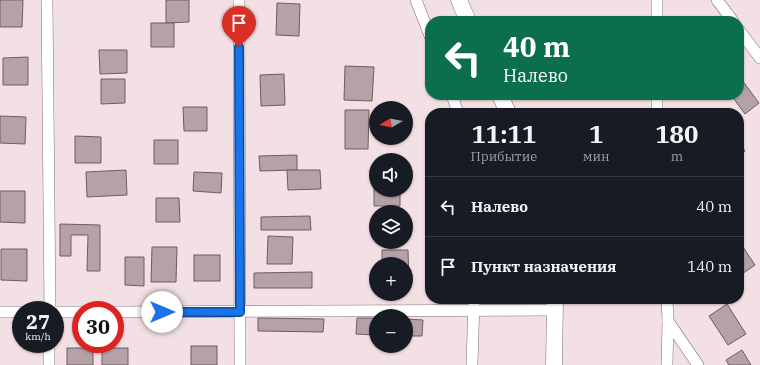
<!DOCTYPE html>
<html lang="ru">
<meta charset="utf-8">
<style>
:root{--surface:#171b24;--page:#242831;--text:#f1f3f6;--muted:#9ea1a6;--line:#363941}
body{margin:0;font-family:"IBM Plex Serif",serif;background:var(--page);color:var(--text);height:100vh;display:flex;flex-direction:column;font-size:15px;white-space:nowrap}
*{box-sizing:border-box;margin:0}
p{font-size:13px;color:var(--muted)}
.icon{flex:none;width:22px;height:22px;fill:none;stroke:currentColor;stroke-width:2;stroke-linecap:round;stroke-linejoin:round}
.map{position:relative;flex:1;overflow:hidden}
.panel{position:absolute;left:425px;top:108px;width:319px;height:196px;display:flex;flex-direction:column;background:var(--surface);border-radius:16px;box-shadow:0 1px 3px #0004}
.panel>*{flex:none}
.guide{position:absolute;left:425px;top:16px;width:319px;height:84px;border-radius:16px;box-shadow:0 1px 3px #0004;background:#0b6e4f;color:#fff;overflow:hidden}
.needle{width:26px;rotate:260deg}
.buttons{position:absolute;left:369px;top:101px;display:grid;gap:8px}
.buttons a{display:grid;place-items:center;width:44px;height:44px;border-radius:50%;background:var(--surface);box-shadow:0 1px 3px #0004;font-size:20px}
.speed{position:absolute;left:12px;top:301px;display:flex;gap:8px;font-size:20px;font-weight:700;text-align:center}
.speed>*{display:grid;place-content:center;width:52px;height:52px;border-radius:50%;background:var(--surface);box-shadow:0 1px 3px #0004;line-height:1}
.speed small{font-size:10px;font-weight:400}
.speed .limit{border:6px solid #d22;background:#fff;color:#111}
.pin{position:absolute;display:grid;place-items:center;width:34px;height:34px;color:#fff;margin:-41px -17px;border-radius:50% 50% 50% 0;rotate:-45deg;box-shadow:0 0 4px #0007}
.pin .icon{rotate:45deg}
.me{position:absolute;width:44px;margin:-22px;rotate:90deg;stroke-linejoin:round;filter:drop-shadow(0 0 3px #0008)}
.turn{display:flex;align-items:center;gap:14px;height:84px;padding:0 12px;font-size:18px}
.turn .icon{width:52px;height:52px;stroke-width:2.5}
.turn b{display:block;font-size:28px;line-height:34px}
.eta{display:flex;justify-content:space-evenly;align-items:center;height:68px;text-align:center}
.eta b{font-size:24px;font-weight:700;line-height:28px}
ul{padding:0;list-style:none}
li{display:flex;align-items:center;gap:12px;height:60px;padding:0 12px;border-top:1px solid var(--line)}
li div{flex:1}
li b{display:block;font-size:15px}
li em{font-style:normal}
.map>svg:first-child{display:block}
.building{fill:#b5a2a6;stroke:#6d5c60}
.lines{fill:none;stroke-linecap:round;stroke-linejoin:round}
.street-casing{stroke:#806e72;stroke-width:12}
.secondary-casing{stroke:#806e72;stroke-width:17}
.street{stroke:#fff;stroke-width:11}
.secondary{stroke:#fff;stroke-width:16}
.route-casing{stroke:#114b97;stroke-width:10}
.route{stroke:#1a73e8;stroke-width:7}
</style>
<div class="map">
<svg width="760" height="365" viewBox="0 0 760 365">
<rect width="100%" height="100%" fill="#f3e0e4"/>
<g class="building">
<polygon points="0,0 23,0 22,27 0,27"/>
<polygon points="166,0 189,0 189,22 166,23"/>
<polygon points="277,3 300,4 299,36 276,35"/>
<rect x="151" y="23" width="23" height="24"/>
<polygon points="99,50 127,50 127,73 100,74"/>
<polygon points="28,57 28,85 3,85 3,58"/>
<polygon points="345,66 374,67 372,101 344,100"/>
<polygon points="284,74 285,105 261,106 260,75"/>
<polygon points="739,76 759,103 745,114 731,95 739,95"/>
<polygon points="101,79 125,79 125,103 101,104"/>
<polygon points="183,107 207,107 207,131 184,131"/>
<polygon points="345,110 369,110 368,149 345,149"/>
<polygon points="0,116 26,117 25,144 0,143"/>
<polygon points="75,136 101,137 101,163 75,163"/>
<rect x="154" y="140" width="24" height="24"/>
<polygon points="739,143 745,151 739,156"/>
<polygon points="297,155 297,170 260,171 259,156"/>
<polygon points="126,170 127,195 87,197 86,172"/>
<polygon points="287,170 320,170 321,189 288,190"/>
<polygon points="194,172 222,173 221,193 193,191"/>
<polygon points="374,180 376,180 376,190 400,190 400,206 374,206"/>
<polygon points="0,191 25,191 25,223 0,222"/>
<polygon points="156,198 179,198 180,222 156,222"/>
<polygon points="310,216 311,230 261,230 261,217"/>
<polygon points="60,224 100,225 100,271 87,271 88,235 71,235 71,256 60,256"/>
<polygon points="268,236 293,237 292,264 267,264"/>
<polygon points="741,244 755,265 739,276 739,246"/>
<polygon points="152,247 177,247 176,282 151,282"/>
<polygon points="1,249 27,249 27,281 1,280"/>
<polygon points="382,250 408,250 409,280 406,280 406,264 382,264"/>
<rect x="194" y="255" width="26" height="26"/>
<polygon points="125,257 144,257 144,286 125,285"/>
<polygon points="312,272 312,288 254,288 254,273"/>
<polygon points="727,304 746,334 728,345 709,316"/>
<polygon points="258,318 324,319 323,332 258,331"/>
<polygon points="357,318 376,318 376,335 356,334"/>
<polygon points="406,319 423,320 422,336 406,336"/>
<rect x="191" y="346" width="26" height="19"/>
<rect x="67" y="348" width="26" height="17"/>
<rect x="102" y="348" width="26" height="17"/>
<polygon points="742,350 751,365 729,365 726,360"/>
</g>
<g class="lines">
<defs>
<g id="street">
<polyline points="47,0 50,310"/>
<polyline points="239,0 240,365"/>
<polyline points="416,0 430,36"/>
<polyline points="657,0 657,21"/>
<polyline points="717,0 733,21"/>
<polyline points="739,30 760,58"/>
<polyline points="452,95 458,113"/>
<polyline points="657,95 657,113"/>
<polyline points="667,299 668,321 667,365"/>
<polyline points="0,312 21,312"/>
<polyline points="55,312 81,312"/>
<polyline points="115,312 555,310"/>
<polyline points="668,321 698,365"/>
<polyline points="49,365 49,344"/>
<polyline points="472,365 474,299"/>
</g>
<g id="secondary">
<polyline points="459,0 468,21"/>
<polyline points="500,95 508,113"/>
<polyline points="554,365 555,299"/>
</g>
</defs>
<use href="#street" class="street-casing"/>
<use href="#secondary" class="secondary-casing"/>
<use href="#street" class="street"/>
<use href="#secondary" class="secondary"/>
</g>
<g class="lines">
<defs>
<polyline id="route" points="162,312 240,312 239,47"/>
</defs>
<use href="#route" class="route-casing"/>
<use href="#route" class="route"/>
</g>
</svg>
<div class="buttons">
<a><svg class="needle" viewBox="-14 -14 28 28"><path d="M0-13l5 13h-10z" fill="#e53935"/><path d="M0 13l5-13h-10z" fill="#9ea1a6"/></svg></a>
<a><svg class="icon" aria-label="sound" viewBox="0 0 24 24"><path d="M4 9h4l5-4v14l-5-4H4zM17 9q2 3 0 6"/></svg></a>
<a><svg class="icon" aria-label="layers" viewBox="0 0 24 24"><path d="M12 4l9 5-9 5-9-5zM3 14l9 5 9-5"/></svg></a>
<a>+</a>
<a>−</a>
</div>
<div class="speed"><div>27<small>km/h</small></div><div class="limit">30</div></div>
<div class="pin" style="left:239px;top:47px;background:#d93025"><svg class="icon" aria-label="arrive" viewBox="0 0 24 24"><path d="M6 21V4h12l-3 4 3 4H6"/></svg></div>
<svg class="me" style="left:162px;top:312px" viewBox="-20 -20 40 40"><circle r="19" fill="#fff"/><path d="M0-13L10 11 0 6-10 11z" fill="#1a73e8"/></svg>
<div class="guide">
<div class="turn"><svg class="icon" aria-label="left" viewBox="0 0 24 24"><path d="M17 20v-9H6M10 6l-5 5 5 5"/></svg><div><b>40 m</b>Налево</div></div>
</div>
<section class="panel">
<div class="eta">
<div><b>11:11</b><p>Прибытие</p></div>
<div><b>1</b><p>мин</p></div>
<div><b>180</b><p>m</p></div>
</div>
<ul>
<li><svg class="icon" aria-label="left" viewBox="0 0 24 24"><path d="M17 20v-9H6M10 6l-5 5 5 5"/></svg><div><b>Налево</b></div><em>40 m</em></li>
<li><svg class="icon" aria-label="arrive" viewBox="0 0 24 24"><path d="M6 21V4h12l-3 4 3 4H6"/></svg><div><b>Пункт назначения</b></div><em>140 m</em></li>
</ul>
</section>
</div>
